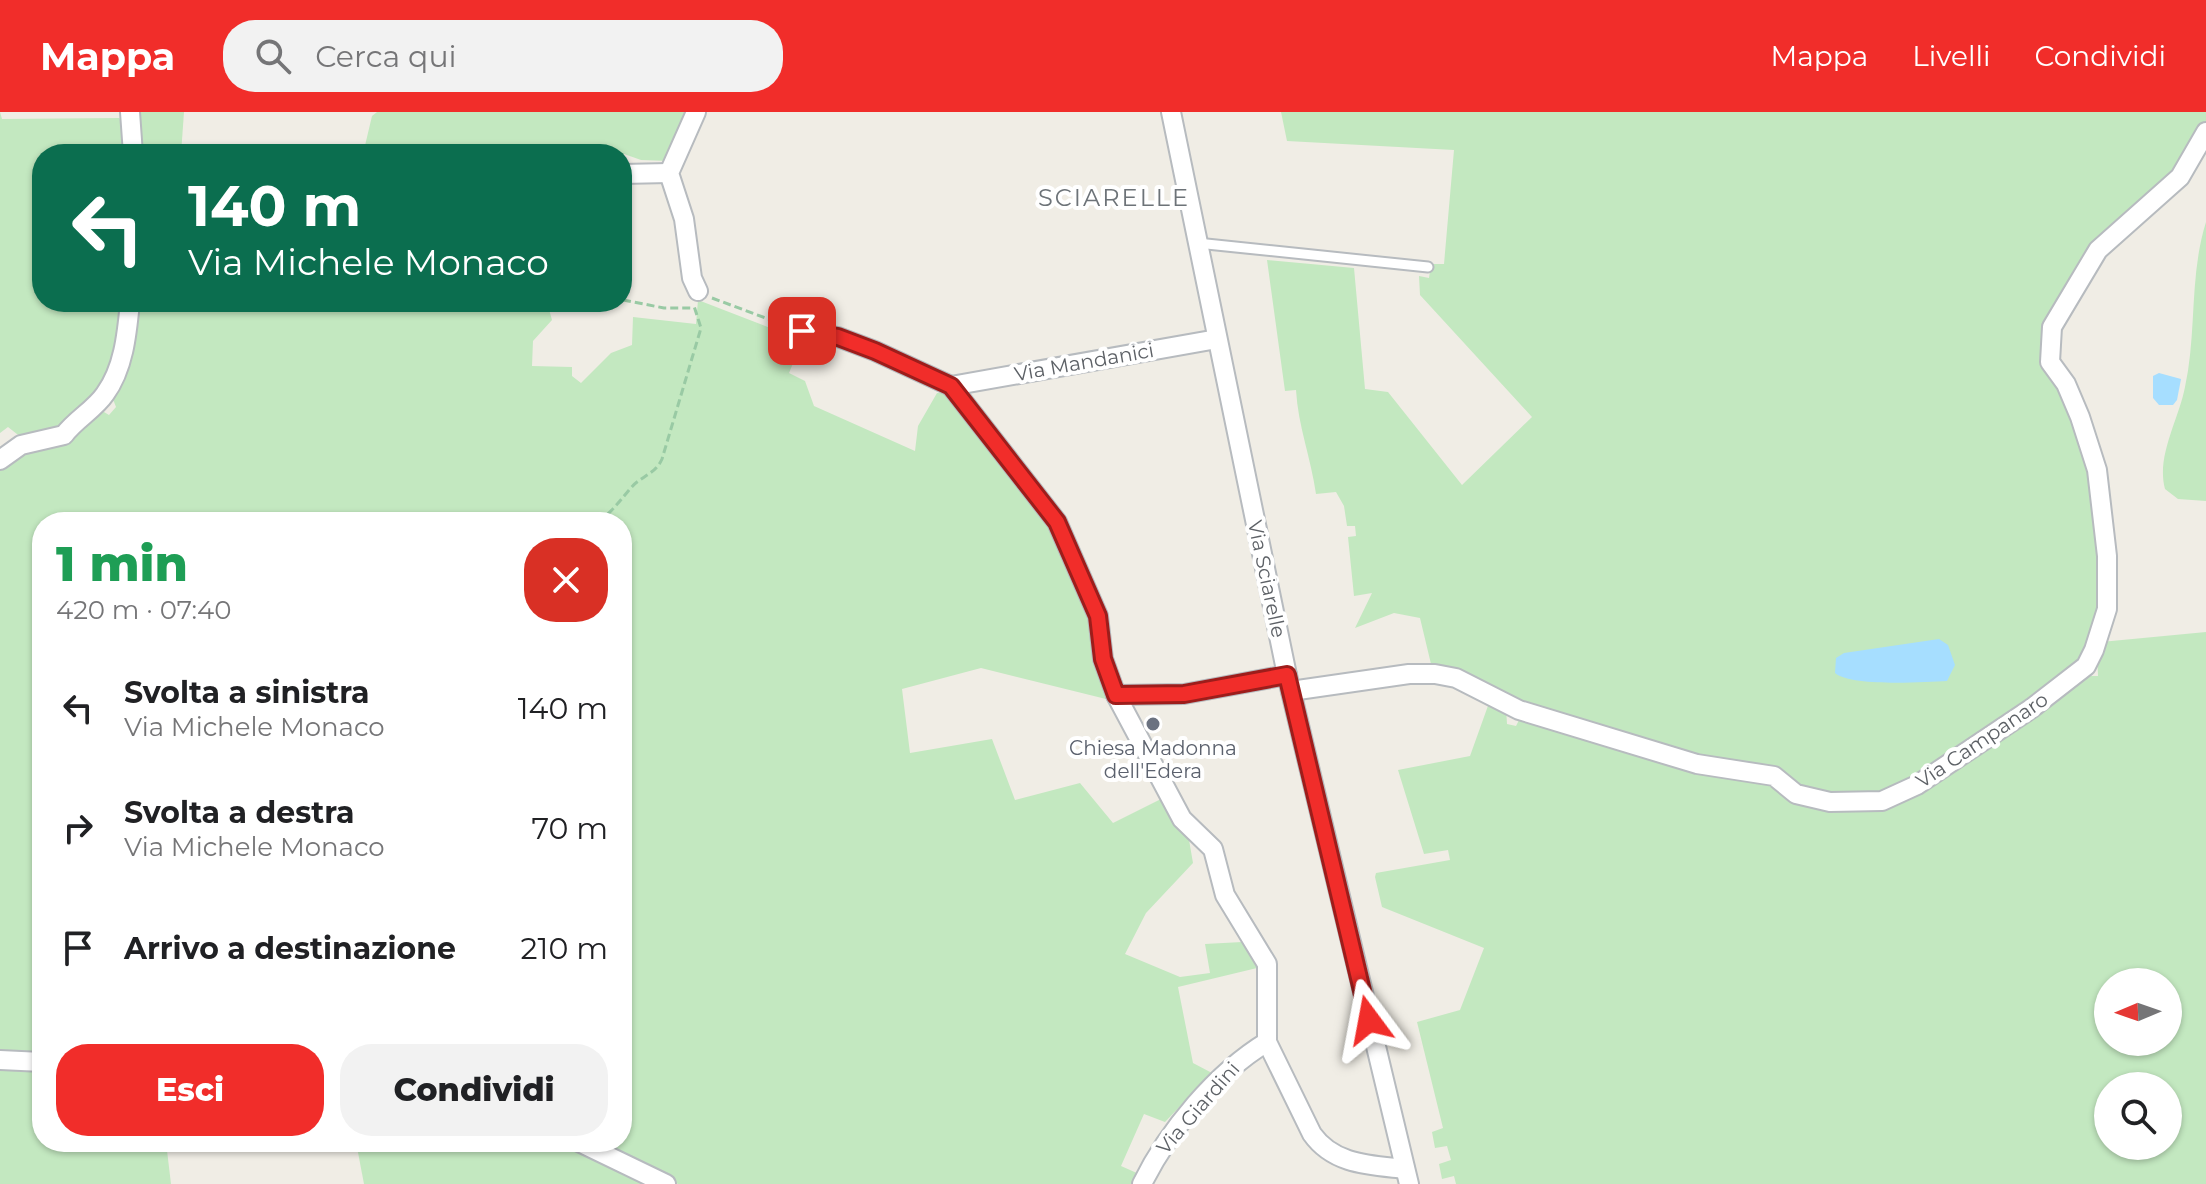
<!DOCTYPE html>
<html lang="it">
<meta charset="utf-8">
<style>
:root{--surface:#fff;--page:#f2f2f2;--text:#202124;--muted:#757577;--accent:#f12d2a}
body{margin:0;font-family:Montserrat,sans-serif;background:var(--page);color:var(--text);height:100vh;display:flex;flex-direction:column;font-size:30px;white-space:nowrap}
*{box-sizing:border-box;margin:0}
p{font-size:26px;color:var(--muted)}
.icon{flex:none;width:44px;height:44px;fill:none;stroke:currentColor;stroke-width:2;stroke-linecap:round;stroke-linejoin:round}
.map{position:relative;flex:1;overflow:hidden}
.drawer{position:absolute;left:32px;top:400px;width:600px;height:640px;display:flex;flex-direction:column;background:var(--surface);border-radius:32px;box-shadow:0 2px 6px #0004}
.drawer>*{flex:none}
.guide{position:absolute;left:32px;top:32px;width:600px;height:168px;border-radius:32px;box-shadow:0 2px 6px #0004;background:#0b6e4f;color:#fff;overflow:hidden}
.needle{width:52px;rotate:268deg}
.fabs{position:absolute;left:2094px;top:856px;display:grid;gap:16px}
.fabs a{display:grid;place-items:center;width:88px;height:88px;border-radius:50%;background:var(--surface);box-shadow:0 2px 6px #0004;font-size:40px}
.pin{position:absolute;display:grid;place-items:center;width:68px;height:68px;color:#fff;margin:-34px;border-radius:16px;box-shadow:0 4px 12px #0006}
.me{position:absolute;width:88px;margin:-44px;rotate:347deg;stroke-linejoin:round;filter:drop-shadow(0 0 6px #0008)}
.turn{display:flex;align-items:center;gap:28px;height:168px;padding:0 24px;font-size:36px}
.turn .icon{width:104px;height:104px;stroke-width:2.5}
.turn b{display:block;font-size:56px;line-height:68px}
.round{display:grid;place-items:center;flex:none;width:84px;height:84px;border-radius:32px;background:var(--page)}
.headline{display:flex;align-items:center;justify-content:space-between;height:136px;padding:0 24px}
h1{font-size:48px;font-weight:800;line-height:60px;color:#1e9e55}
.primary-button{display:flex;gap:16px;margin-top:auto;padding:16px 24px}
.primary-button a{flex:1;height:92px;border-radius:32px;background:var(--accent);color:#fff;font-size:32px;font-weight:800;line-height:92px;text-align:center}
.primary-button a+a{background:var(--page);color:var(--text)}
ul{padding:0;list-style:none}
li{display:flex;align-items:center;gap:24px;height:120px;padding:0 24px}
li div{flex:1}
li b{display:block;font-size:30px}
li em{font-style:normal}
header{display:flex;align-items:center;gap:48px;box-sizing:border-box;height:112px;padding:0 40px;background:var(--accent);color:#fff}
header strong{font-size:38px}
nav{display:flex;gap:44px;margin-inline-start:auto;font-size:28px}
.search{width:560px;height:72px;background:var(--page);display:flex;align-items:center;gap:20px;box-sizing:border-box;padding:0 28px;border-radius:32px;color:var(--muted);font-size:30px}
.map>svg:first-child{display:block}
.green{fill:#c3e8c0;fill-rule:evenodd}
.water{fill:#a6deff}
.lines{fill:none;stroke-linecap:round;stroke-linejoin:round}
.lane-casing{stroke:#b7bbbf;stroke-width:13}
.street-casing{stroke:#b7bbbf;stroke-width:22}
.path{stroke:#99caa4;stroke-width:3;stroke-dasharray:8 4;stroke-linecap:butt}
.lane{stroke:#fff;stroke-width:9}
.street{stroke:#fff;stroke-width:18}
.route-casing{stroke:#9d1d1b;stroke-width:20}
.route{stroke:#f12d2a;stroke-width:14}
.worship-dot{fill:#6b7280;stroke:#fff;stroke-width:3}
.labels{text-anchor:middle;stroke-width:8;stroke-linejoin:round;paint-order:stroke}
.street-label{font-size:20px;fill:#5d6166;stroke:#fff}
.worship-label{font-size:20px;fill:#5b616d;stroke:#fff}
.quarter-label{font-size:24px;letter-spacing:2px;fill:#6d7378;stroke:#fff}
</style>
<header>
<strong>Mappa</strong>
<div class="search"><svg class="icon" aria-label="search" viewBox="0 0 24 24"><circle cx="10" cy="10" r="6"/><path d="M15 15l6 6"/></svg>Cerca qui</div>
<nav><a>Mappa</a><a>Livelli</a><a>Condividi</a></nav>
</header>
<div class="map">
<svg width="2206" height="1072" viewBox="0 0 2206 1072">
<rect width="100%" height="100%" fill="#f0ede5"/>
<g class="green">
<polygon points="0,0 2,7 119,6 127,13 128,42 42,42 42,190 126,190 122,227 101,279 52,322 22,326 8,315 0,321"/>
<polygon points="137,0 184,0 181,42 138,42"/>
<polygon points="377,0 691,0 669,49 641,48 624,42 589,39 540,41 450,36 429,42 363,42 372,4"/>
<path d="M 1281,0 L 2206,0 L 2206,10 L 2176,64 L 2093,137 L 2047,209 L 2061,272 L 2094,367 L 2103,495 L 2096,521 L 2075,557 L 1892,682 L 1833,684 L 1696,647 L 1519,593 L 1436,557 L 1431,552 L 1420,506 L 1394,501 L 1355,516 L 1372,481 L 1354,484 L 1348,425 L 1356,424 L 1355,414 L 1347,414 L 1344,394 L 1336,380 L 1316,382 C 1311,346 1298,314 1296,278 L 1285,279 L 1267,148 L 1354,156 L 1365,277 L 1388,280 L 1462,373 L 1532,305 L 1420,183 L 1419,164 L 1429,166 L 1431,152 L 1444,152 L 1454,38 L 1287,29 Z"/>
<path d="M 2206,110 L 2206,389 L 2178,387 L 2165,377 C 2156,344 2179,307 2185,275 C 2197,221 2189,164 2206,110 Z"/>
<polygon points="698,188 783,221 804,225 789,261 805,269 814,294 915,339 918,314 937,281 951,281 1053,412 1094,505 1097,549 1106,587 981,556 902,577 910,641 992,627 1015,688 1080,671 1113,711 1161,687 1188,722 1193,751 1146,801 1125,842 1180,865 1210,861 1205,832 1242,830 1257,856 1178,875 1193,951 1212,961 1165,1010 1144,1002 1121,1054 1139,1062 1133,1072 678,1072 598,1030 622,1030 622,410 42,410 42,944 0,942 0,355 99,297 109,303 116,295 111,282 135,190 547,190 552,208 533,229 532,254 572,255 572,264 581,271 611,241 632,233 633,205 696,212"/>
<path d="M 2206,520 L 2206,1072 L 1456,1072 L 1454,1064 L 1442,1067 L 1439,1052 L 1451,1048 L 1447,1034 L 1435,1036 L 1432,1020 L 1443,1016 L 1417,910 L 1460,898 L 1484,836 L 1382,795 L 1375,765 L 1376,761 L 1450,748 L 1448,738 L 1424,742 L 1398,658 L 1470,644 L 1489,591 L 1506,596 L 1507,612 L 1516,614 L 1522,602 L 1768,666 L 1781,682 L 1796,689 L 1882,694 L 2078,564 L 2098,564 L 2097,538 L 2101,530 ZM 2108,870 L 2168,870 L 2168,930 L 2108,930 ZM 2108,974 L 2168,974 L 2168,1034 L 2108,1034 Z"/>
<polygon points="0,952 42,954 42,1030 166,1030 171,1072 0,1072"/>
<polygon points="356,1030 556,1030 606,1047 649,1072 364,1072"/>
</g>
<g class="water">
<polygon points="2159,261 2181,267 2177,288 2173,293 2159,293 2153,286 2153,264"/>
<path d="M 1939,527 L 1948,533 L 1955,553 L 1947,569 C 1923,570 1852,575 1835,561 L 1836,546 L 1844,541 Z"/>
</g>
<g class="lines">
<defs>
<polyline id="lane" points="1197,131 1428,155"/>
<g id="street">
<polyline points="130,0 133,42"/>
<polyline points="696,0 669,61 684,107 692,166 698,179"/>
<polyline points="1171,0 1287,563 1409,1072"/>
<polyline points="622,62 669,61"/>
<polyline points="802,219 838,225 875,239 951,274 1057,410 1098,504 1103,547 1116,583 1184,582 1287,563"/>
<polyline points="951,274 1217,227"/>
<path d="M 0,348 L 21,333 L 64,323 C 76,307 94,298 105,282 C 124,256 127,221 130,190"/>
<polyline points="1291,579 1409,562 1435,562 1456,566 1519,598 1697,652 1774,664 1796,682 1830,690 1882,689 1917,673 2032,596 2086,554 2094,538 2107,497 2107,444 2097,358 2080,305 2066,272 2050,250 2052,215 2098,138 2180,65 2206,20"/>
<path d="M 1116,583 L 1182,707 L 1213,737 L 1225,783 L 1267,852 L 1267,930 L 1312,1022 C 1334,1053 1370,1053 1405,1057"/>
<polyline points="0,948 42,950"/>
<polyline points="579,1030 666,1072"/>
<path d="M 1142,1072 C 1168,1019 1216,961 1267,930"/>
</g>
</defs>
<use href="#lane" class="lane-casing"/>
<use href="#street" class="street-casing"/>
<g class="path">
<polyline points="712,186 787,214"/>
<polyline points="623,188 664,196 694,196"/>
<path d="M 599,410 C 612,399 619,390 630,377 C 640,364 655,363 662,347 L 701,216 L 694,194"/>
</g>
<use href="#lane" class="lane"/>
<use href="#street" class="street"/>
</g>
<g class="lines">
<defs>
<polyline id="route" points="802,219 838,225 875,239 951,274 1057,410 1098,504 1103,547 1116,583 1184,582 1287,563 1369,908"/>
</defs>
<use href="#route" class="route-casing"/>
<use href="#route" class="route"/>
</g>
<circle class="worship-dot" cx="1153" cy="612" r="8"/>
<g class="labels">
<g class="street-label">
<text transform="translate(1084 250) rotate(-10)" y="7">Via Mandanici</text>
<text transform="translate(1267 467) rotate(78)" y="7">Via Sciarelle</text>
<text transform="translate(1982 628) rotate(-34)" y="7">Via Campanaro</text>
<text transform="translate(1198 996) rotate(-49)" y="7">Via Giardini</text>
</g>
<g class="worship-label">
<text x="1153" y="643">Chiesa Madonna<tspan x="1153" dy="23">dell'Edera</tspan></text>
</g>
<g class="quarter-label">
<text x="1114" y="94">SCIARELLE</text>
</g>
</g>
</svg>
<div class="fabs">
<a><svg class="needle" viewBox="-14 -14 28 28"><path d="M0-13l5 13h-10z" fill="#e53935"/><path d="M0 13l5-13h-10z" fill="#757577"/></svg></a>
<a><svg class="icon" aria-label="search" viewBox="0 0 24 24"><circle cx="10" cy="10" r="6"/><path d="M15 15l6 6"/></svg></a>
</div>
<div class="pin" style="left:802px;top:219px;background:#d93025"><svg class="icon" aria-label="arrive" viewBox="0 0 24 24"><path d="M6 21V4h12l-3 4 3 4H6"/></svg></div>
<svg class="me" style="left:1369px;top:908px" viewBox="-20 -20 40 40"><path d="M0-17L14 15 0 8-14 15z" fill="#f12d2a" stroke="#fff" stroke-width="4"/></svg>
<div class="guide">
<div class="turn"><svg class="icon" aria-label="left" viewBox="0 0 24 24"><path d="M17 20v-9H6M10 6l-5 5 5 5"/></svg><div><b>140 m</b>Via Michele Monaco</div></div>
</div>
<section class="drawer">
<div class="headline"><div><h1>1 min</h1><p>420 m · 07:40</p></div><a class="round" style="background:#d93025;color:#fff"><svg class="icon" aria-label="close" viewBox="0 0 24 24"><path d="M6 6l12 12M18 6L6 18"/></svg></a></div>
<ul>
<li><svg class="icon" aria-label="left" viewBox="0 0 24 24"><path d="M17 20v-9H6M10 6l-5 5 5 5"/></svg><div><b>Svolta a sinistra</b><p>Via Michele Monaco</p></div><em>140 m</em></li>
<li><svg class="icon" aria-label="right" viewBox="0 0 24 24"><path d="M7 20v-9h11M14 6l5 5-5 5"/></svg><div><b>Svolta a destra</b><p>Via Michele Monaco</p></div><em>70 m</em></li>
<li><svg class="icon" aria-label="arrive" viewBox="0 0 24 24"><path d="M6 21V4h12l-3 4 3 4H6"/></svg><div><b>Arrivo a destinazione</b></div><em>210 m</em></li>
</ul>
<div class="primary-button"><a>Esci</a><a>Condividi</a></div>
</section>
</div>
